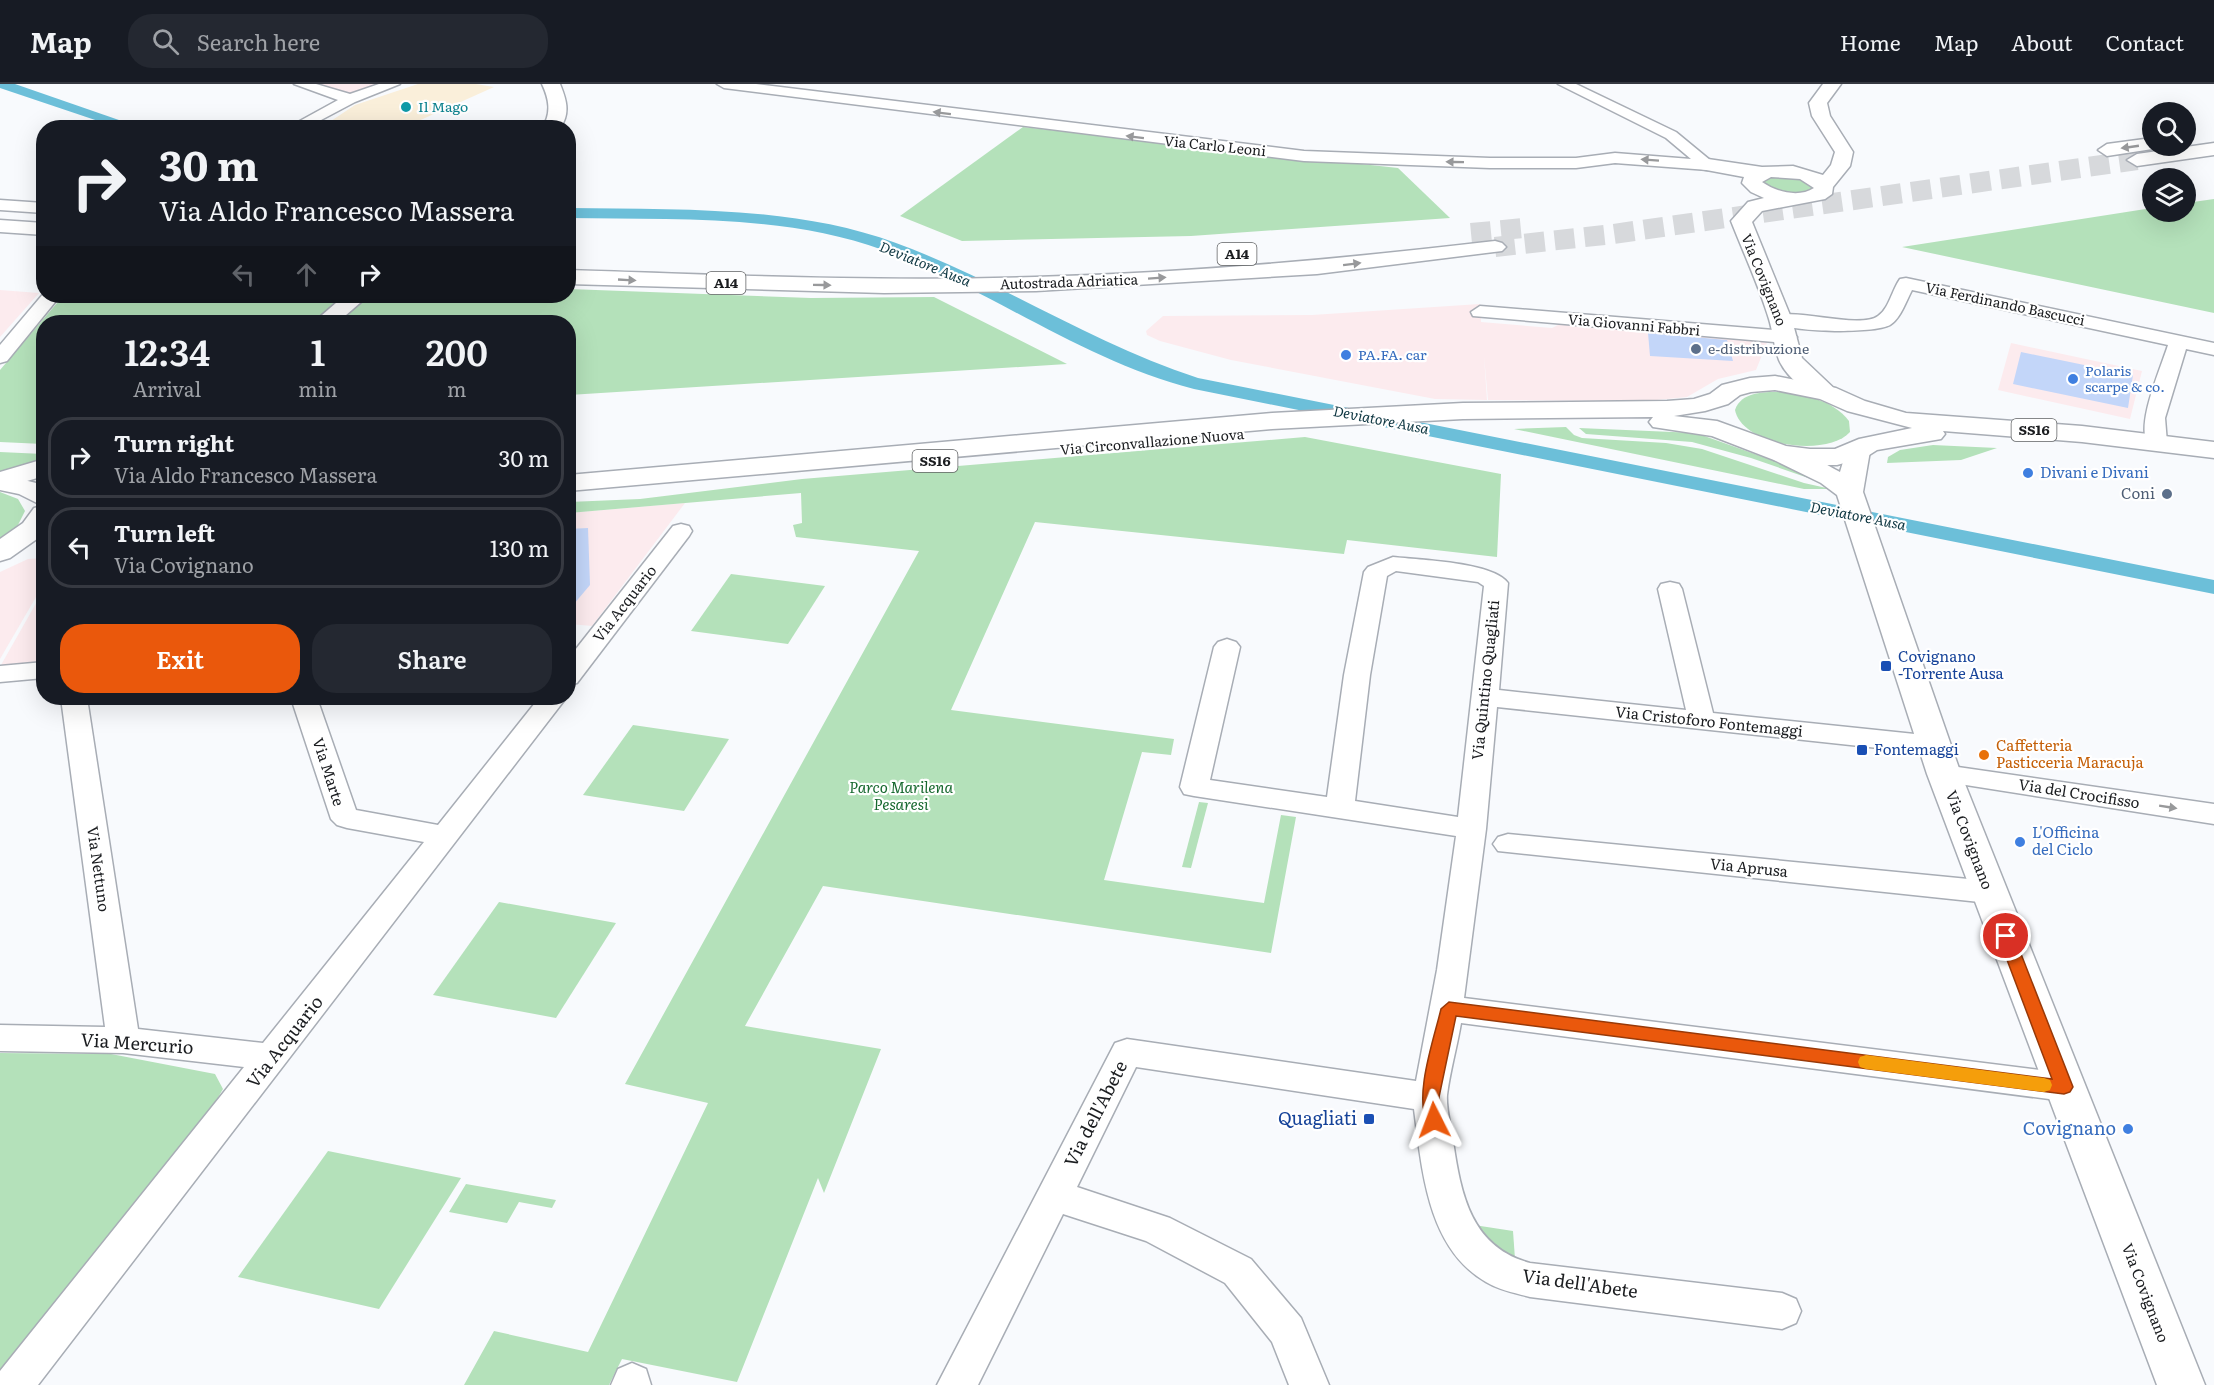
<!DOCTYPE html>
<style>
:root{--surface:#171b24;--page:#242831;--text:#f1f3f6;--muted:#9ea1a6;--line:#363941;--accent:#ea580c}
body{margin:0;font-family:Literata,serif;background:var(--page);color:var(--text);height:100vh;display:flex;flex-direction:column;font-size:22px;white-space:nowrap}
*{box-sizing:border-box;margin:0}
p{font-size:20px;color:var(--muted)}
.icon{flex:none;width:33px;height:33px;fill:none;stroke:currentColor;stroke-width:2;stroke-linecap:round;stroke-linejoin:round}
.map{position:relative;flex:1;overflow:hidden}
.side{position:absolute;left:36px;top:231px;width:540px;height:390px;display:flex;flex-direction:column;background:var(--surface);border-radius:24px;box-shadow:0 6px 24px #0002}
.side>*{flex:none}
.hud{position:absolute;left:36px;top:36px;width:540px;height:183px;border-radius:24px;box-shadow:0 6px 24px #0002;background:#171b24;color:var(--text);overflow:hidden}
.tools{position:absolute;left:2142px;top:18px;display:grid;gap:12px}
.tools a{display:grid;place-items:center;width:54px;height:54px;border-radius:50%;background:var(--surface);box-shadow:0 6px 24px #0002;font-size:30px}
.pin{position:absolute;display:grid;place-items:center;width:51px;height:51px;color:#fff;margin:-26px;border:3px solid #fff;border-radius:50%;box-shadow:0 2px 6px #0007}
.me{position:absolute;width:66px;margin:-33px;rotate:357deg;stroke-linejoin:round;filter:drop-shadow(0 0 4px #0008)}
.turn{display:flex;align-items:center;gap:21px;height:126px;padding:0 24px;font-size:27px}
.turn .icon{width:78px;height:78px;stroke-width:2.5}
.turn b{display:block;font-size:42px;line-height:51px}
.lanes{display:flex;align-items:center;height:57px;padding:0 24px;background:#0003;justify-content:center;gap:30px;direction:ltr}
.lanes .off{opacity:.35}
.eta{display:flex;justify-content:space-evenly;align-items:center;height:102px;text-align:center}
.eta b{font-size:36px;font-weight:600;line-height:42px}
.primary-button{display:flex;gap:12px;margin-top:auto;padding:12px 24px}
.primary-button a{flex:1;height:69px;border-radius:24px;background:var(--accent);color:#fff;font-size:24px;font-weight:600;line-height:69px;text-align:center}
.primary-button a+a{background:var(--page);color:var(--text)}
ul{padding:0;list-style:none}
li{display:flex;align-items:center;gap:18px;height:81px;margin:0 12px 9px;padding:0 12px;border:3px solid var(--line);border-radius:24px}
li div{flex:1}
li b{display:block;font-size:22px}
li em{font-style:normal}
header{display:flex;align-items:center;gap:36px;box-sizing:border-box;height:84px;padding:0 30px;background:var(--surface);border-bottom:2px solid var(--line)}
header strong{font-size:28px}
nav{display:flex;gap:33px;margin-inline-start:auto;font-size:21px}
.search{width:420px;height:54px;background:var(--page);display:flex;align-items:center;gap:15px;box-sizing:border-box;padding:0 21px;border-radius:24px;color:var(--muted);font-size:22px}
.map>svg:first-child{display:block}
.commercial{fill:#fcebee}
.industrial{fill:#faefda}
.green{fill:#b4e1ba}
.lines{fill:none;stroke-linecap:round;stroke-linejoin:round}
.canal{fill:#6cbfd9;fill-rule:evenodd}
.building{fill:#c3d6f9}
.motorway-tunnel{stroke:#d7d9dc;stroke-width:20;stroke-dasharray:20 10;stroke-linecap:butt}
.minor-casing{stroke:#a8adb5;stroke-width:3}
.tertiary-casing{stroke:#a8adb5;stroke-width:3}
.primary-casing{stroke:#a8adb5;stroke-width:3}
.motorway-casing{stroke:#a8adb5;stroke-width:3}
.minor{fill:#fff;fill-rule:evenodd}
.tertiary{fill:#fff;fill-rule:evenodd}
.primary{fill:#fff;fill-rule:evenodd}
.motorway{fill:#fff;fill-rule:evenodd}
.oneway{fill:#98999b}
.route{fill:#ea580c;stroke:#983908;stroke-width:1.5}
.slow{fill:#f59e0b}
.culture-dot{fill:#0f9aa8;stroke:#fff;stroke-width:2}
.service-dot{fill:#5c6f8a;stroke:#fff;stroke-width:2}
.shop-dot{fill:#3f7fe0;stroke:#fff;stroke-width:2}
.transit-dot{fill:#1a4fb4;stroke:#fff;stroke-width:2}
.food-dot{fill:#e8710a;stroke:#fff;stroke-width:2}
.labels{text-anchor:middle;stroke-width:4.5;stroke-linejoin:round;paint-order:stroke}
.far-culture-label{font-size:14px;fill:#0d838f;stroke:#fff;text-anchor:start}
.far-street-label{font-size:14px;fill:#1b1d20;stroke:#fff}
.shield{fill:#fff;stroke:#5f6163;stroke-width:1.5}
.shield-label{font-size:14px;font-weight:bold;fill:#1b1d20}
.far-water-label{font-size:14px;font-style:italic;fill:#0c3540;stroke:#fff}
.far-service-label{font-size:14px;fill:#4e5e75;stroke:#fff;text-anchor:start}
.far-shop-label{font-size:14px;fill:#366cbe;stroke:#fff;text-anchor:start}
.shop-label{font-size:15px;fill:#366cbe;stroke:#fff;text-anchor:start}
.service-label{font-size:15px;fill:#4e5e75;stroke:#fff;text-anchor:end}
.street-label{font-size:15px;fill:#1b1d20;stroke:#fff}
.transit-label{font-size:15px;fill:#164399;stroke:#fff;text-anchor:start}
.food-label{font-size:15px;fill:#c56008;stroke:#fff;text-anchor:start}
.park-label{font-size:15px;font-style:italic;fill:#16682e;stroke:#fff}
.near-street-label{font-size:18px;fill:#1b1d20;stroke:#fff}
.near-transit-label{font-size:18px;fill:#164399;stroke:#fff;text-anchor:end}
.near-shop-label{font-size:18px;fill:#366cbe;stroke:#fff;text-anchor:end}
</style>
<header>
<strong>Map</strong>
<div class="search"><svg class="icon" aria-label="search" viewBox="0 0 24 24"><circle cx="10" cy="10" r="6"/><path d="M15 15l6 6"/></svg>Search here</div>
<nav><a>Home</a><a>Map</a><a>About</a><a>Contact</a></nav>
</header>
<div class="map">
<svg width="2214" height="1301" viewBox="0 0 2214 1301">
<rect width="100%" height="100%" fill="#f8fafd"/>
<g class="commercial">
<polygon points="316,0 387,0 354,11"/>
<polygon points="0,206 39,209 0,253"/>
<polygon points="1480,220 1481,238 1552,244 1564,238 1768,256 1756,286 1718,295 1687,313 1647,317 1488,316 1484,272 1487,316 1435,315 1231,276 1160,257 1147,251 1146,247 1163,232 1312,231"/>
<polygon points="2011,259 2142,287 2130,335 1998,306"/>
<polygon points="685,419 592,542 569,540 568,429"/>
<polygon points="43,474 43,501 0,575 0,488 28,475"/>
<polygon points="43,507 43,577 1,581"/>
</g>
<polygon class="industrial" points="418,0 476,0 494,3 405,43 322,43 355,21"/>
<g class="green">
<polygon points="1023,43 1398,84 1450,134 1191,152 962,157 900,132"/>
<polygon points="1788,90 1816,101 1814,108 1792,111 1766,105 1760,95"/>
<polygon points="2214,115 2214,229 1902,163 2152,124 2152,128 2186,128 2186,119"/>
<polygon points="569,205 811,214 934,213 1067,280 569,311 568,238 44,238 43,360 0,358 0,286 63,212 568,212"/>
<path d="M 1779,308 C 1804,310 1833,316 1849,337 L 1850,348 C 1827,374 1742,362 1735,326 C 1741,308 1763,308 1779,308 Z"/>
<polygon points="1566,343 1574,351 1582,354 1666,359 1702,365 1804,399 1831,405 1804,405 1514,345"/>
<polygon points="1579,344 1696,349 1800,386 1817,397 1751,374 1692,358 1586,350"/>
<polygon points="1305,353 1501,390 1497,473 1347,456 1344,470 1035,438 951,626 1174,655 1171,671 1142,668 1104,796 1264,819 1281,731 1296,733 1271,869 823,802 745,942 881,965 824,1109 818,1094 737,1298 622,1275 609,1301 464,1301 494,1247 588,1268 708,1019 625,1000 919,467 796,453 793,441 802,439 801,409 569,429 569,418 640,415 802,395"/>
<polygon points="1933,361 1997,364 1961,376 1887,379 1888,373 1900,366"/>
<polygon points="0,368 43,370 43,375 0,390"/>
<polygon points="0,408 18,415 25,427 17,443 0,456"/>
<polygon points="731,490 825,502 788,560 691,547"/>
<polygon points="633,641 729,655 684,727 583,711"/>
<polygon points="1199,718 1208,719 1191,784 1182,783"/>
<polygon points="499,818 616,839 556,934 433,911"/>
<polygon points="0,969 111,970 215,990 223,1005 212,1024 0,1292"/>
<polygon points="328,1067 461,1094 379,1225 238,1193"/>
<polygon points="466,1100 556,1116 552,1124 519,1118 507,1139 449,1128"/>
<polygon points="1474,1141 1513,1147 1515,1175 1499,1167"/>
</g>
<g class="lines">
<g class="canal">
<polygon points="0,0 15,0 142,44 119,44 0,4"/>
<path d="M 568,124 C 677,126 792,121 896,159 C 1000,197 1092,260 1198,294 L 2214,496 L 2214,510 L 1194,305 C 1083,277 990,205 883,166 C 784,130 672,136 568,134 Z"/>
</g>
</g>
<g class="building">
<polygon points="1648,249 1727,256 1733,277 1650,272"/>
<polygon points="2021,268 2133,291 2128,324 2013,300"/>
<polygon points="588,444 590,501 568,527 568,445"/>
</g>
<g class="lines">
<g class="motorway-tunnel">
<polyline points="1471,149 1523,144"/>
<polyline points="1495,163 1613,150 2137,76"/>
</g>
<defs>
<g id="minor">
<polygon points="294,0 316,0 350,10 379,0 400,0 355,18 306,44 287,44 338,16"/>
<polygon points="717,0 756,0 1304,67 1490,74 1576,74 1615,69 1691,75 1666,54 1558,0 1576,0 1676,48 1716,81 1708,86 1615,79 1576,84 1490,84 1304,77 724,4"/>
<polygon points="0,116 44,119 44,129 0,126"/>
<path d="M 1906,194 L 2214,259 L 2214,271 L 2186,265 L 2165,334 L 2167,359 L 2163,363 L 2149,363 C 2134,343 2161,284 2168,261 L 1912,206 C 1906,217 1901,234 1890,241 C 1875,250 1781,249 1772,236 C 1783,219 1857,247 1878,232 C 1889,225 1892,206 1900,195 Z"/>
<polygon points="44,209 44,212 60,212 7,277 0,279 0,261"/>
<polygon points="1480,222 1787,247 1797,253 1787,259 1473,232 1471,228"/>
<polygon points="681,440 689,442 692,447 689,452 577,599 568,601 568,575 673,442"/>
<path d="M 1393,473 C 1419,476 1493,478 1508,499 L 1499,606 L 1686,626 L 1658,505 L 1661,500 L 1670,498 L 1679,500 L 1682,505 L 1713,629 L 1934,652 L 1944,655 L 1948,661 L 1944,667 L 1934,670 L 1497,623 L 1486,745 L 1464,914 L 2064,989 L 2076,993 L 2081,1003 L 2076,1013 L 2064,1017 L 1461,939 C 1457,963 1450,987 1447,1011 C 1446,1025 1451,1042 1453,1057 C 1461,1111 1471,1163 1530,1179 L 1782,1209 L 1796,1215 L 1801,1227 L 1796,1239 L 1782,1245 L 1530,1213 C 1515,1209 1499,1206 1486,1198 C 1427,1164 1422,1085 1414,1025 L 1136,983 L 1077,1103 L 1170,1134 L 1251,1175 L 1301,1234 L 1329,1301 L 1289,1301 L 1272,1258 L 1225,1199 L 1146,1157 L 1063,1130 L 978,1301 L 937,1301 L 1115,959 L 1127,955 L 1416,997 L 1437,886 L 1456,752 L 1194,712 L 1184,710 L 1180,703 L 1214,563 L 1218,558 L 1227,555 L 1236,558 L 1240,563 L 1210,696 L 1327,713 L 1344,591 L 1364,488 L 1368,483 ZM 1396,487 L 1478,498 L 1484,502 L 1458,733 L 1355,717 L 1370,591 L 1387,492 Z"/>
<polygon points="44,578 44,594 0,598 0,582"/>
<polygon points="61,614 87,614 138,945 263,959 424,758 347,744 337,741 331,735 291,614 317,614 356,726 438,741 539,614 566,614 38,1301 0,1301 0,1287 244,983 123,969 0,967 0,941 105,943"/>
<polygon points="1944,681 2214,720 2214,740 1934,696 1930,690 1934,684"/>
<polygon points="1508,750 1989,797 2000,800 2004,808 2000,816 1989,819 1498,767 1493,760 1498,753"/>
<polygon points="632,1279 646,1285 651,1301 611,1301 618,1285"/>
</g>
<g id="tertiary">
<path d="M 542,0 L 560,0 C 566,15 571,29 560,44 L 542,44 C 552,29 549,15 542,0 Z"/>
<path d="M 1823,0 L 1841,0 L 1827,19 L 1830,32 L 1853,68 L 1850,82 L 1833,103 L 1832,110 L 1825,115 L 1762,127 L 1752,138 L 1792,236 L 1802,274 L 1839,309 L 1836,314 C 1815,319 1787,294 1779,276 C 1774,263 1773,248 1769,235 C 1759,202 1744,170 1731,137 L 1748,118 L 1764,114 L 1751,108 L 1742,99 L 1744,93 L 1701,85 L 1698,81 L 1708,75 L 1762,83 L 1793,82 L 1823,91 L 1831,81 L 1835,68 L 1812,32 L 1809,19 ZM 1771,93 L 1800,95 L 1814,104 C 1799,114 1776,108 1762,98 Z"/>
<polygon points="344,212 368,212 338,238 314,238"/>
<path d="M 1857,359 L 1866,361 L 1870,367 L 1863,408 L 1961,690 L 2205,1301 L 2157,1301 L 1927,690 L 1837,411 L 1821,399 L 1774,376 L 1770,370 L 1774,364 C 1795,359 1821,378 1840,388 L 1848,361 Z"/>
<polygon points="44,375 44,392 0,405 0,388"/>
</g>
<g id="primary">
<path d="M 1775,292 L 1836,304 L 1865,317 L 1906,329 L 2082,342 L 2214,358 L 2214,374 L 2082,358 L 1943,347 L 1945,350 L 1941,355 L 1877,366 L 1866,373 L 1837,381 L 1810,381 L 1774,376 L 1712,352 L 1653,343 L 1649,338 L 1653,333 L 1463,335 L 1272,345 L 568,407 L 568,391 L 1272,329 L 1463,319 L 1667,317 L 1694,315 L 1710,310 L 1722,301 L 1750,294 ZM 1775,306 L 1820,315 L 1847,327 L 1912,344 L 1859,355 L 1835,365 L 1810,365 L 1786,362 L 1717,337 L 1674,332 L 1705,327 L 1728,320 L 1740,311 L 1751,308 Z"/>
<polygon points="0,390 44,401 44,450 10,474 0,477 0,455 23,439 34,424 43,422 19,410 0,406"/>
</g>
<g id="motorway">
<polygon points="2152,54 2152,62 2160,62 2159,64 2107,72 2098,66 2107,60"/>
<polygon points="2214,59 2214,71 2137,82 2127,76 2137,70"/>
<polygon points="0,136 44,139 44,151 0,148"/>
<path d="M 1495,157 L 1502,159 L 1506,163 L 1502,167 L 1317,190 L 1036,207 L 884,209 L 568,200 L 568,186 C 724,191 879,198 1035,193 C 1189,189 1342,175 1495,157 Z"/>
</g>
</defs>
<use href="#minor" class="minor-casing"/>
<use href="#tertiary" class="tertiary-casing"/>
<use href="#primary" class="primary-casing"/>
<use href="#motorway" class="motorway-casing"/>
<use href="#minor" class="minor"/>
<use href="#tertiary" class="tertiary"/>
<use href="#primary" class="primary"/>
<use href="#motorway" class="motorway"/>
</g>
<defs><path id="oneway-solid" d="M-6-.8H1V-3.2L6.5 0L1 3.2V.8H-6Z" transform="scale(1.5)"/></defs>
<g class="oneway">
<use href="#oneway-solid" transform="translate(942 29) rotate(-173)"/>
<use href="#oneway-solid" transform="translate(1135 53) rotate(-173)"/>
<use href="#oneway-solid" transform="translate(2130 63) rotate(172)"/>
<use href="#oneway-solid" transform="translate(1650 76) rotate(-176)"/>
<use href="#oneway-solid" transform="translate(1455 78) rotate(-179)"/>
<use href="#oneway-solid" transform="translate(1352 180) rotate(-7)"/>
<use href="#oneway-solid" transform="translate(1157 194) rotate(-4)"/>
<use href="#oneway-solid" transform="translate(627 196) rotate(3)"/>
<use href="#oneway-solid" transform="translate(822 201) rotate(1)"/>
<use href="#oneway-solid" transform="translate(2168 723) rotate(9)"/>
</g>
<path class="route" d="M 2006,846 L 2014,852 L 2073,1003 L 2070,1008 L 2064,1010 L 1456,932 L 1439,1013 L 1442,1036 L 1440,1041 L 1434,1043 L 1428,1041 C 1413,1013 1434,955 1441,925 L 1449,918 L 2052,995 L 1998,852 Z"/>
<polygon class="slow" points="1866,971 2044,994 2050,996 2052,1001 2050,1006 2044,1008 1866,985 1860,983 1858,978 1860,973"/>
<circle class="culture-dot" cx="406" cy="23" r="6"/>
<g class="service-dot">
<circle cx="1696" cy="265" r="6"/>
<circle cx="2167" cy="410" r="6"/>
</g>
<g class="shop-dot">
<circle cx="1346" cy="271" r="6"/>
<circle cx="2073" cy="295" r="6"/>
<circle cx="2028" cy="389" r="6"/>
<circle cx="2020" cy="758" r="6"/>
<circle cx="2128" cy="1045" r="6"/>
</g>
<g class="transit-dot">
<rect x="1880" y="576" width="12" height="12" rx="3"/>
<rect x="1856" y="660" width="12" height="12" rx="3"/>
<rect x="1363" y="1029" width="12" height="12" rx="3"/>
</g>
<circle class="food-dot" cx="1984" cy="671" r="6"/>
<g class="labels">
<g class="far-culture-label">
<text x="418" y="28">Il Mago</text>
</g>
<g class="far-street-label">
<text transform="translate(1215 62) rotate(6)" y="5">Via Carlo Leoni</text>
<text transform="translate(1764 196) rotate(68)" y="5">Via Covignano</text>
<text transform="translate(1069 198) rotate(-2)" y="5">Autostrada Adriatica</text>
<text transform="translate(2005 220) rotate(12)" y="5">Via Ferdinando Bascucci</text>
<text transform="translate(1634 241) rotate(5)" y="5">Via Giovanni Fabbri</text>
<text transform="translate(1152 358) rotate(-5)" y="5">Via Circonvallazione Nuova</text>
</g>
<g class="shield">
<rect x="1217.5" y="159" width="39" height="22" rx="4.5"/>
<rect x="706.5" y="188" width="39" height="22" rx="4.5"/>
<rect x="2011.5" y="335" width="45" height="22" rx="4.5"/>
<rect x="912.5" y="366" width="45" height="22" rx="4.5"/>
</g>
<g class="shield-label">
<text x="1237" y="175">A14</text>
<text x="726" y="204">A14</text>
<text x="2034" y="351">SS16</text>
<text x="935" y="382">SS16</text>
</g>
<g class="far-water-label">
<text transform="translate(925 180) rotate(22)" y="5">Deviatore Ausa</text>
<text transform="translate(1381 336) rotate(11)" y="5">Deviatore Ausa</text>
<text transform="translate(1858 432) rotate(11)" y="5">Deviatore Ausa</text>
</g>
<g class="far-service-label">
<text x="1708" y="270">e-distribuzione</text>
</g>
<g class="far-shop-label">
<text x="1358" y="276">PA.FA. car</text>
<text x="2085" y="292">Polaris<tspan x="2085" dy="16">scarpe &amp; co.</tspan></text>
</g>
<g class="shop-label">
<text x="2040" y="394">Divani e Divani</text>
<text x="2032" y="754">L'Officina<tspan x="2032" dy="17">del Ciclo</tspan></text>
</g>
<g class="service-label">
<text x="2155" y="415">Coni</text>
</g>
<g class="street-label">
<text transform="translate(625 520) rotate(-52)" y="5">Via Acquario</text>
<text transform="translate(1486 596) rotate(-84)" y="5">Via Quintino Quagliati</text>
<text transform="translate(1709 638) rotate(6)" y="5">Via Cristoforo Fontemaggi</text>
<text transform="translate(328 688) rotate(72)" y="5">Via Marte</text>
<text transform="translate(2079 710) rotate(9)" y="5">Via del Crocifisso</text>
<text transform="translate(1969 756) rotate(69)" y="5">Via Covignano</text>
<text transform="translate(1749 784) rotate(6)" y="5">Via Aprusa</text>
<text transform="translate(98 785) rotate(82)" y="5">Via Nettuno</text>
<text transform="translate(2145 1209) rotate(69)" y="5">Via Covignano</text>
</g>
<g class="transit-label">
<text x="1898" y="578">Covignano<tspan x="1898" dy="17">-Torrente Ausa</tspan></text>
<text x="1874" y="671">Fontemaggi</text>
</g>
<g class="food-label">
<text x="1996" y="667">Caffetteria<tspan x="1996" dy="17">Pasticceria Maracuja</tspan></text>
</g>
<g class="park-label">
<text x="901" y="709">Parco Marilena<tspan x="901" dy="17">Pesaresi</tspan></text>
</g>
<g class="near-street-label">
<text transform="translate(285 958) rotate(-52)" y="6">Via Acquario</text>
<text transform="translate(137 960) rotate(4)" y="6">Via Mercurio</text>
<text transform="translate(1096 1030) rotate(-63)" y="6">Via dell'Abete</text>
<text transform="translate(1580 1200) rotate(8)" y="6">Via dell'Abete</text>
</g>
<g class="near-transit-label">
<text x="1357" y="1041">Quagliati</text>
</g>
<g class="near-shop-label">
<text x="2116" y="1051">Covignano</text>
</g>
</g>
</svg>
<div class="tools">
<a><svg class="icon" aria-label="search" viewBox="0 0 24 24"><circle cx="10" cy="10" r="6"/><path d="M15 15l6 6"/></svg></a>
<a><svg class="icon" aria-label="layers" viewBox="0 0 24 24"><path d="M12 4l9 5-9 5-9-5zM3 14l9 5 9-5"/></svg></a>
</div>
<div class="pin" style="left:2006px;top:852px;background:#d93025"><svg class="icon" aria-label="arrive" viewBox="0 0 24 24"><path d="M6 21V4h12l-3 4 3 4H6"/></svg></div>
<svg class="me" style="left:1434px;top:1036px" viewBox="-20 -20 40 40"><path d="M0-17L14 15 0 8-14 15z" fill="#ea580c" stroke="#fff" stroke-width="4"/></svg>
<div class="hud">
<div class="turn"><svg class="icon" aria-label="right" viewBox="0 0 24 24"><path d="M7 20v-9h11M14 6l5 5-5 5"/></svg><div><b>30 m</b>Via Aldo Francesco Massera</div></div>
<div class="lanes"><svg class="icon off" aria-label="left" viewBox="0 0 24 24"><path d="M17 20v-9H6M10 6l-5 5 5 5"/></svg><svg class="icon off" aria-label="ahead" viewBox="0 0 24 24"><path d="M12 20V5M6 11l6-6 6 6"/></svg><svg class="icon" aria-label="right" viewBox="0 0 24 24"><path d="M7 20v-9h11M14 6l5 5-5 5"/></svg></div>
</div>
<section class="side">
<div class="eta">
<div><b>12:34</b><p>Arrival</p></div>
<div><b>1</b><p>min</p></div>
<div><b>200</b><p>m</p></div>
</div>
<ul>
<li><svg class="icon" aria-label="right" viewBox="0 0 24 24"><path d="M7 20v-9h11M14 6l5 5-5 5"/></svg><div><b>Turn right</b><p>Via Aldo Francesco Massera</p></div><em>30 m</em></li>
<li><svg class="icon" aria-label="left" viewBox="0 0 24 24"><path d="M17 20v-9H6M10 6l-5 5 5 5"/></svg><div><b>Turn left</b><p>Via Covignano</p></div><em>130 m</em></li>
</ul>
<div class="primary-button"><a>Exit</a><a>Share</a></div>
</section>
</div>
